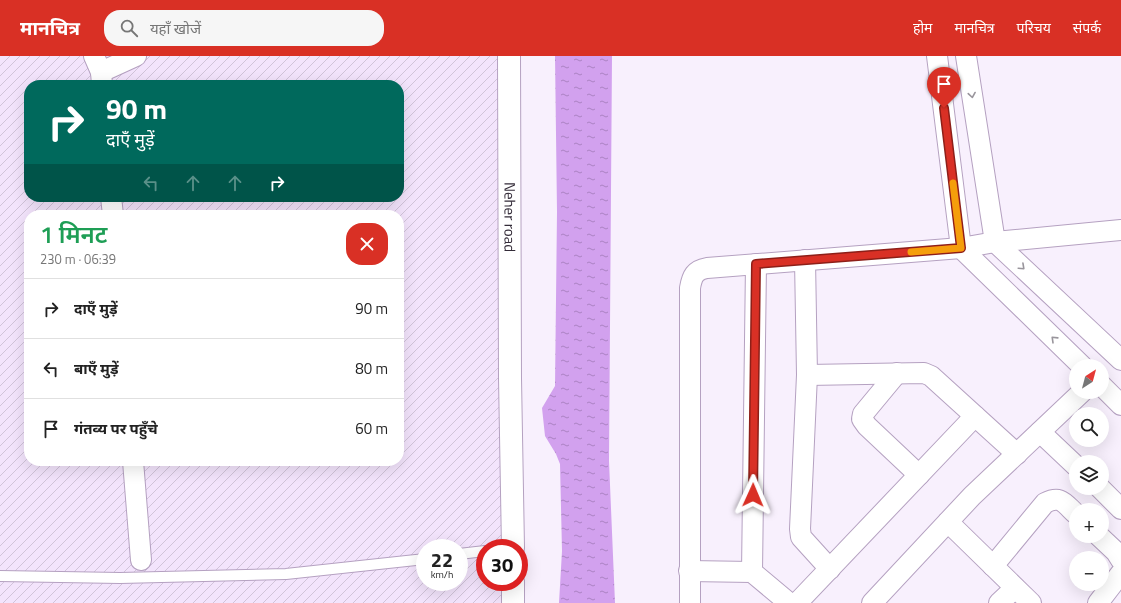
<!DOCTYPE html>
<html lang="hi">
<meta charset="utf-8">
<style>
:root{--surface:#fff;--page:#f6f6f6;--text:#222;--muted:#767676;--line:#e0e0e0;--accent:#d93025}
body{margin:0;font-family:"Titillium Web","Noto Sans Devanagari",sans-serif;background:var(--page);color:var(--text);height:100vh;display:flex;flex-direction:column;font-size:15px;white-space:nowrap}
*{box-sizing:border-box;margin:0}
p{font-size:13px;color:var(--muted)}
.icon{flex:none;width:22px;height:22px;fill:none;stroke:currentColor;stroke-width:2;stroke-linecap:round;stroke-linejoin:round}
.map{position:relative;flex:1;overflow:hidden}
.panel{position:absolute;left:24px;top:154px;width:380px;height:256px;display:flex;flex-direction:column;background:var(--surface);border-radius:16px;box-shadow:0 4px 16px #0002}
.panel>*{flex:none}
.hud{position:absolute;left:24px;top:24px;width:380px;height:122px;border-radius:16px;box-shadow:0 4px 16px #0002;background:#00695c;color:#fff;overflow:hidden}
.needle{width:26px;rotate:36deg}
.tools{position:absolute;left:1069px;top:303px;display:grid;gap:8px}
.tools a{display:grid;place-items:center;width:40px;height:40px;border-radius:50%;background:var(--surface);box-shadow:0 4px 16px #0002;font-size:20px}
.speed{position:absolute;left:416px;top:483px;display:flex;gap:8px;font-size:20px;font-weight:700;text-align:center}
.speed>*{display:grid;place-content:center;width:52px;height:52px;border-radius:50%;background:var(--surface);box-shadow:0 4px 16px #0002;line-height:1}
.speed small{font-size:10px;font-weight:400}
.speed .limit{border:6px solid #d22;background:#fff;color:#111}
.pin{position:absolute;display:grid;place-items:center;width:34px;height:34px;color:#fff;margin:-41px -17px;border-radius:50% 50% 50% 0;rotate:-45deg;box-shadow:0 0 4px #0007}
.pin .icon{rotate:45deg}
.me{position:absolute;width:44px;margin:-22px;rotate:1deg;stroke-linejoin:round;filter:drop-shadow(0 0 3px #0008)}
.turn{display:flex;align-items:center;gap:14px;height:84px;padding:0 16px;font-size:18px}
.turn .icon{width:52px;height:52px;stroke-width:2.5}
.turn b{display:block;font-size:28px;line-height:34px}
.lanes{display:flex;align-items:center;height:38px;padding:0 16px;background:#0003;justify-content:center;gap:20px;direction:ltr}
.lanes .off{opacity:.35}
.round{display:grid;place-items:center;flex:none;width:42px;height:42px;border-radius:16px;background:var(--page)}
.headline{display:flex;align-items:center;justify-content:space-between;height:68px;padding:0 16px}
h1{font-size:24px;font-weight:600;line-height:30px;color:#1e9e55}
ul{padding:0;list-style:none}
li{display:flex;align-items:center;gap:12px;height:60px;padding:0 16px;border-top:1px solid var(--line)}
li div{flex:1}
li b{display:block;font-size:15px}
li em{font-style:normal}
header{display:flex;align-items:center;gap:24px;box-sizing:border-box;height:56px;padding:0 20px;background:var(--accent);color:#fff}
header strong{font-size:19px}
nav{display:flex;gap:22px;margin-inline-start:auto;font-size:14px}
.search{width:280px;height:36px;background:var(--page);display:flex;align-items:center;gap:10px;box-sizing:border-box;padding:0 14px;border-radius:16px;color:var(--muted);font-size:15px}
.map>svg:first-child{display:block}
.industrial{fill:url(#industrial-furrows);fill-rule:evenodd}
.water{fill:url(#water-ripples)}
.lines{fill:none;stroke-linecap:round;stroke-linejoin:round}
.service-casing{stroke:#b5a1c1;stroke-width:12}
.minor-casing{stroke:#b5a1c1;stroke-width:22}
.tertiary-casing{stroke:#b5a1c1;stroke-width:24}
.service{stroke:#fff;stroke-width:10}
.minor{stroke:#fff;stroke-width:20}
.tertiary{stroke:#fff;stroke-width:22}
.oneway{stroke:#99959c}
.route-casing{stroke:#8d1f18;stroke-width:10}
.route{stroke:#d93025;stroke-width:7}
.slow{stroke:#f59e0b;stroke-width:7}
.labels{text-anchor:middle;stroke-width:3;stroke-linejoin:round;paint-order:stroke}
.street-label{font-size:15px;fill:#332b38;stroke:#f8f0fd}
</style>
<header>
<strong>मानचित्र</strong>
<div class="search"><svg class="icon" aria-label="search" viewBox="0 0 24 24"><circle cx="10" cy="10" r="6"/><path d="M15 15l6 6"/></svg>यहाँ खोजें</div>
<nav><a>होम</a><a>मानचित्र</a><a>परिचय</a><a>संपर्क</a></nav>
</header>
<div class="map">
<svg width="1121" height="547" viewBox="0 0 1121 547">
<defs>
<pattern id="industrial-furrows" width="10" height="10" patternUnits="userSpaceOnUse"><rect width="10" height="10" fill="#f3e4fc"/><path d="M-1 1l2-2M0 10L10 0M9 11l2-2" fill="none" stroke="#d1c4d9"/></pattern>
<pattern id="water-ripples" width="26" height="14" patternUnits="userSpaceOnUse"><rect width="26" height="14" fill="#d2a1ee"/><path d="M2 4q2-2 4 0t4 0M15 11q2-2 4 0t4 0" fill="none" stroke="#ab83c2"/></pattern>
</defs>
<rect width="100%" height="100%" fill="#f8f0fd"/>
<path class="industrial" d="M 0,0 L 516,0 L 517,492 L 485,492 L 485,526 L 519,526 L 520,547 L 0,547 ZM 29,29 L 399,29 L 399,141 L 29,141 ZM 29,159 L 399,159 L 399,405 L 29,405 ZM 425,492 L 459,492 L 459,526 L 425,526 Z"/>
<polygon class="water" points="555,0 612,0 609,405 615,547 559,547 562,495 560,408 556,398 545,380 542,352 555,330 557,156"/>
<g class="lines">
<defs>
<g id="service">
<polyline points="459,498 485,495"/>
<polyline points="0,520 120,522 286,518 425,503"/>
</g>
<g id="minor">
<polyline points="94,0 101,16 102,29"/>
<polyline points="937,0 961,192 1082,310"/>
<polyline points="966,0 995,186 1121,304"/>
<polyline points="101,16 136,0"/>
<polyline points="111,141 113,159"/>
<polyline points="805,204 807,319 800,473 801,481 830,513"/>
<polyline points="897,317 863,358 862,363 867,370 919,419"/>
<polyline points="807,319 924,317 931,320 1017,398"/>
<polyline points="1102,330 1121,349"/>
<polyline points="1040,376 1076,410"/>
<polyline points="133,405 141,504"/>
<polyline points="1100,432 1121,453"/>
<polyline points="948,466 1031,547"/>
<polyline points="1099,480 1116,496 1121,504"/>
<path d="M 993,510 L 1045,447 C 1061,439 1064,447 1076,458"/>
<polyline points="689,515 752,516 789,547"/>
<polyline points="752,516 756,208"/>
<path d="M 690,547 L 690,232 C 692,220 695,214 707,212 L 961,192 L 995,186 L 1121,174"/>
<polyline points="797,547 975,360"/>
<polyline points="872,547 972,440 1082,336"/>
<polyline points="999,547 1015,532"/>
<polyline points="1098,547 1121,517"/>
</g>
<g id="tertiary">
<path id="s1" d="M 509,0 L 510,322 L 513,492"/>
<polyline points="513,526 513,547"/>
</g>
</defs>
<use href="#service" class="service-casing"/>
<use href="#minor" class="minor-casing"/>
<use href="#tertiary" class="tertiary-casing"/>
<use href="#service" class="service"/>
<use href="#minor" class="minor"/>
<use href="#tertiary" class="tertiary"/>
</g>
<defs><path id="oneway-chevron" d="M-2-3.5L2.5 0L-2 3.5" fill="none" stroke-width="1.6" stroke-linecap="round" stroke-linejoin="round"/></defs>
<g class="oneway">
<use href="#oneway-chevron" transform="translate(972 39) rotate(81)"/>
<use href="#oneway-chevron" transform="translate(1022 211) rotate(43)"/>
<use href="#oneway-chevron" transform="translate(1054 283) rotate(-136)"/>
</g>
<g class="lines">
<defs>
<polyline id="route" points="753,439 756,208 961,192 944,52"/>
</defs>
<use href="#route" class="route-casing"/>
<use href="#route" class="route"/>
<polyline class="slow" points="911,196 961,192 953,127"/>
</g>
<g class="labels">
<g class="street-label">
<text dy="5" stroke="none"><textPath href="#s1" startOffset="161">Neher road</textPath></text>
</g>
</g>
</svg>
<div class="tools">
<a><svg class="needle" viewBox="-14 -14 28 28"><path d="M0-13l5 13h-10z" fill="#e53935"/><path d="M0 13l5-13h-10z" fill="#767676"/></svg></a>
<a><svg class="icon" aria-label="search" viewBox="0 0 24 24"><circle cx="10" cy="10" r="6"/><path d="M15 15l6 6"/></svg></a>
<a><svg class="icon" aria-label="layers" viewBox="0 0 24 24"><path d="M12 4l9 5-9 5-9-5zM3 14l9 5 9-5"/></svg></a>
<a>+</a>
<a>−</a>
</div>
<div class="speed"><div>22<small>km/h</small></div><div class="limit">30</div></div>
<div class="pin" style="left:944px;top:52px;background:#d93025"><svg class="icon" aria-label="arrive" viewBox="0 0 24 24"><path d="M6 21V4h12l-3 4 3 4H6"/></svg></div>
<svg class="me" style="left:753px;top:439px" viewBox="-20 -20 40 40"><path d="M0-17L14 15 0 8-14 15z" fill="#d93025" stroke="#fff" stroke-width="4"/></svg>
<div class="hud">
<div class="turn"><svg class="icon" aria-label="right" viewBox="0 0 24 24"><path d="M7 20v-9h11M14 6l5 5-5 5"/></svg><div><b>90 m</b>दाएँ मुड़ें</div></div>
<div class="lanes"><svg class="icon off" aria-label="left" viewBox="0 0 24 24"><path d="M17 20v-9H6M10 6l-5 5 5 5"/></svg><svg class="icon off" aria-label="ahead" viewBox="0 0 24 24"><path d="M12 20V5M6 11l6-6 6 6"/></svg><svg class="icon off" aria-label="ahead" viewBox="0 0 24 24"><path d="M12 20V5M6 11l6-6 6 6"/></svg><svg class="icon" aria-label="right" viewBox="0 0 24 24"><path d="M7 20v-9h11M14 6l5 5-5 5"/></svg></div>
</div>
<section class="panel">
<div class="headline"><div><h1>1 मिनट</h1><p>230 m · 06:39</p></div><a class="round" style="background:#d93025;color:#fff"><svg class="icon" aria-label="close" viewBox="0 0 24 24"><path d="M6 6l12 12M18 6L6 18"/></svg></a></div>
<ul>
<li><svg class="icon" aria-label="right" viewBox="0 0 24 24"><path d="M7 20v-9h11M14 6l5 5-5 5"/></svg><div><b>दाएँ मुड़ें</b></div><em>90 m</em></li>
<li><svg class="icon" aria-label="left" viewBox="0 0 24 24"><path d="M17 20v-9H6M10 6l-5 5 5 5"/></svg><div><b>बाएँ मुड़ें</b></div><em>80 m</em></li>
<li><svg class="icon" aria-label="arrive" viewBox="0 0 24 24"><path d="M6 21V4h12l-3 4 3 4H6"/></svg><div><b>गंतव्य पर पहुँचे</b></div><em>60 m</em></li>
</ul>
</section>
</div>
